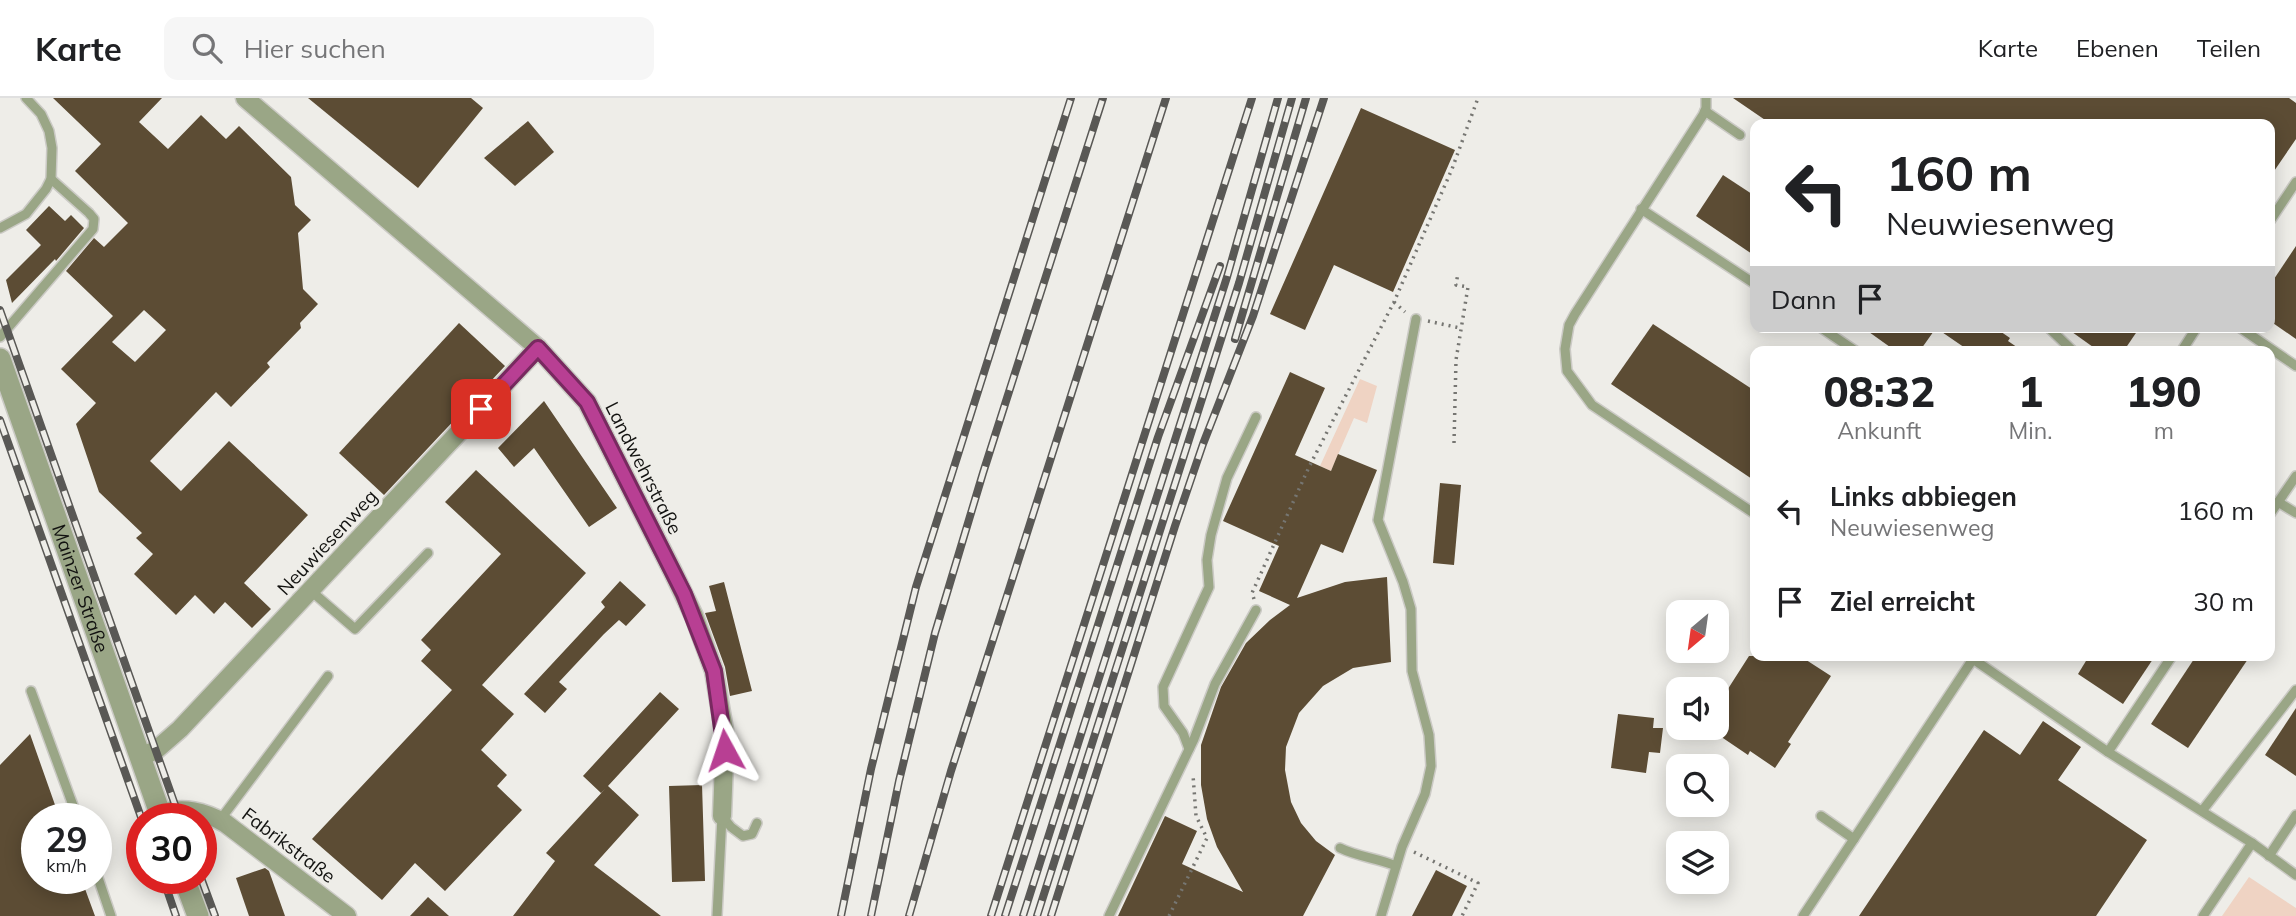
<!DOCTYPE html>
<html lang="de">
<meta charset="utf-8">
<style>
:root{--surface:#fff;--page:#f6f6f6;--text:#202124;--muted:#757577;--line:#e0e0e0}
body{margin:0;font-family:Mulish,sans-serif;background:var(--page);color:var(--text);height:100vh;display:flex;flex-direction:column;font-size:26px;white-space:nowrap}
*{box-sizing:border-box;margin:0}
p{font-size:23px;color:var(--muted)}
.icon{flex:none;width:38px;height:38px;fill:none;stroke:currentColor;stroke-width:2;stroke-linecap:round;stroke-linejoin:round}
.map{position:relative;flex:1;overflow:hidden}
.sheet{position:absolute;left:1750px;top:248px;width:525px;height:315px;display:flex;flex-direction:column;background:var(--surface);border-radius:14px;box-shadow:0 4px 18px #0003}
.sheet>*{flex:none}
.hud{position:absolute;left:1750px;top:21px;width:525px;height:214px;border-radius:14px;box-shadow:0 4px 18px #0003;background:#fff;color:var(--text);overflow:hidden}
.needle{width:46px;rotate:209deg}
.fabs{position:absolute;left:1666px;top:502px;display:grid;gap:14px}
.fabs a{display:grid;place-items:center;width:63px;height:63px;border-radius:14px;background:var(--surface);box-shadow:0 4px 18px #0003;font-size:35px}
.speed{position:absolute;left:21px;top:705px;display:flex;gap:14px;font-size:35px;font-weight:700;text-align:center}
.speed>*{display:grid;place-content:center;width:91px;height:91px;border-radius:50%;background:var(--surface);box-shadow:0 4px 18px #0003;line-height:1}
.speed small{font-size:18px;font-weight:400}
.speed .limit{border:10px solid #d22;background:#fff;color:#111}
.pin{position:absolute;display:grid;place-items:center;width:60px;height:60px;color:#fff;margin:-30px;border-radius:14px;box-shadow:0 4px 10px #0006}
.me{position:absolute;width:77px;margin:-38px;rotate:355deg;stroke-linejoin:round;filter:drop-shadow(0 0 5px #0008)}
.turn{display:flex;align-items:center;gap:24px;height:147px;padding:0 21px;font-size:32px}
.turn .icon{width:91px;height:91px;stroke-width:2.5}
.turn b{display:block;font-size:49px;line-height:60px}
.then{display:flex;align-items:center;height:66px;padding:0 21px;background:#0003;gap:14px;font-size:26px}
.eta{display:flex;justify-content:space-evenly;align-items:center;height:119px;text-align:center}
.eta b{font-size:42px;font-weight:800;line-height:49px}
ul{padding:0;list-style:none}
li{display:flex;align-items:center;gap:21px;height:91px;padding:0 21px}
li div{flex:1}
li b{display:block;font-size:26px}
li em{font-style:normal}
header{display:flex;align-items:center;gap:42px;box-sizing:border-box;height:98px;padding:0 35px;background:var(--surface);border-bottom:2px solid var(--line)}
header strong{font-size:33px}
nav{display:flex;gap:38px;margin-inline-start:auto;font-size:24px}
.search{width:490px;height:63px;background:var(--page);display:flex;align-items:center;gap:18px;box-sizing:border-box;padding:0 24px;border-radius:14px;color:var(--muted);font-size:26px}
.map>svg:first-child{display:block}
.green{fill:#efd3c3}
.building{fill:#5c4c34;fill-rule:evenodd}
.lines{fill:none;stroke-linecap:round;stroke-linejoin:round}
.service-casing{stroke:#cbcac5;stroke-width:12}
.minor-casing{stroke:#cbcac5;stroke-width:21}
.tertiary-casing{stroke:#cbcac5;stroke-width:24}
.path{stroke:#767672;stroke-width:3.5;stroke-dasharray:2 5;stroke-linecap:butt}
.service{stroke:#9aa686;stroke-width:9}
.minor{stroke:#9aa686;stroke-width:18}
.tertiary{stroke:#9aa686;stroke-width:21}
.rail-casing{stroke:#595855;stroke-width:8}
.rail{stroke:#eeede8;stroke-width:5;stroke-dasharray:16;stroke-linecap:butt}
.route-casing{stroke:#782960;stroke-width:18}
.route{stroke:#b83f93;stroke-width:12}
.labels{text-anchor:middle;stroke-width:7;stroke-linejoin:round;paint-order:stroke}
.street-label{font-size:19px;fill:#121210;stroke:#eeede8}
</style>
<header>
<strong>Karte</strong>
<div class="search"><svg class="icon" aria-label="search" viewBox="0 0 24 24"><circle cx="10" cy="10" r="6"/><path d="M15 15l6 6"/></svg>Hier suchen</div>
<nav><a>Karte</a><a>Ebenen</a><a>Teilen</a></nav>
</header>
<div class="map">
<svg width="2296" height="818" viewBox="0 0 2296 818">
<rect width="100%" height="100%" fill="#eeede8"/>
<g class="green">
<polygon points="1360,281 1377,288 1367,325 1354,320 1331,373 1320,368"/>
<polygon points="2249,779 2296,810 2296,818 2222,818"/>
</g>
<g class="building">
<path d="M 53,0 L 162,0 L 139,24 L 168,51 L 201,17 L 226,41 L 239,28 L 291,79 L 295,107 L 311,122 L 298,135 L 303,191 L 318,206 L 300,225 L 301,230 L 267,265 L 270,269 L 231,309 L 216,294 L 150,363 L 181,393 L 229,343 L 308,417 L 244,485 L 271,511 L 252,530 L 225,504 L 214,516 L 195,497 L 176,517 L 134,476 L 153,456 L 136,440 L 142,435 L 99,394 L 76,326 L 96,305 L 61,271 L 113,218 L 66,173 L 94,140 L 104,149 L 128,125 L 75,73 L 101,46 ZM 144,212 L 166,232 L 135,264 L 112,244 Z"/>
<polygon points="308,0 471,0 483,10 418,90"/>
<polygon points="1733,0 2289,0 2296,5 2296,41 2270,79 2270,26 1771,26"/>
<polygon points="1361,10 1455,52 1393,194 1334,167 1305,232 1270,216"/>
<polygon points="528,23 554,54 515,88 484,60"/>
<polygon points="1723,77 1755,98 1755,158 1696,118"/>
<polygon points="49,108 65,123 71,117 84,130 56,163 55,161 12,205 6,182 41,147 26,132"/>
<polygon points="2296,148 2296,241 2270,223 2270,187"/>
<polygon points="459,225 505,268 384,397 339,355"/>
<polygon points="1653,226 1755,293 1755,383 1611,286"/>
<polygon points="1862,229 1994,229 2010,240 2008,243 2024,254 1971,254 1936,230 1919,254 1897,254"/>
<polygon points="2065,229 2140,229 2123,254 2100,254"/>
<polygon points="1290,274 1325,290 1295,357 1331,373 1338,356 1377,372 1343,455 1321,446 1297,500 1345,484 1387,479 1391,564 1353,570 1323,588 1299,615 1286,649 1285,672 1291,704 1301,725 1316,743 1335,757 1303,818 1118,818 1165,718 1197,733 1182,766 1243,794 1217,749 1207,721 1201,687 1201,647 1221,589 1246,545 1270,522 1290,507 1259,493 1279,448 1223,423"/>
<polygon points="544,303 617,410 589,429 534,350 514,369 498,350"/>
<polygon points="476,372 586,475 482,587 514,616 481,652 507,677 497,688 522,712 445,793 415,765 382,802 312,741 452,592 421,563 431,552 421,542 501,456 445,404"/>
<polygon points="1440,385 1461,387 1454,467 1433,465"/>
<polygon points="620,483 646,507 626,528 619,522 604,536 559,584 567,591 545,615 524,596 605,509 601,504"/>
<polygon points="724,484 752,593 730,598 725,569 705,515 716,513 709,488"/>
<polygon points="1749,558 1800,558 1831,578 1788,644 1791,646 1775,670 1750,653 1748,657 1717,636 1717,608"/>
<polygon points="2089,558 2155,558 2123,606 2078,576"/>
<polygon points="2196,558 2250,558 2188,650 2151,626"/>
<polygon points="660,594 679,611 608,688 639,717 594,767 661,818 513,818 555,763 546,755 605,691 601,695 583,678"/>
<polygon points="2296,610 2296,678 2265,657"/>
<polygon points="1618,616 1654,620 1653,630 1663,630 1660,655 1649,654 1646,675 1611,670"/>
<polygon points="2043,623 2081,649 2058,682 2147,742 2096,818 1859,818 1984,632 2020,657"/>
<polygon points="30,636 60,721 37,721 37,780 81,780 95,818 0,818 0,667"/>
<polygon points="702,687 705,783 672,784 669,688"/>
<polygon points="265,770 269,773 285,818 249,818 236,780"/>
<polygon points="1436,772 1467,788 1452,818 1412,818"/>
<polygon points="428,799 449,818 410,818"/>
</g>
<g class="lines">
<defs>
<g id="service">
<polyline points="1706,0 1706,10 1703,17 1575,216 1569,227 1565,251 1567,273 1592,307 1755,416"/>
<polyline points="1705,13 1740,37"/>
<polyline points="1641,111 1755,186"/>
<polyline points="2270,123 2296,84"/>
<polyline points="0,130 26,116 46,91 51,81 52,50 49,33 41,16 26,0"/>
<polyline points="1820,229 1857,254"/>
<polyline points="2048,229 2074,254"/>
<polyline points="2239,229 2296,268"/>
<polyline points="0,239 93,131 94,121 89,115 51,81"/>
<polyline points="2181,254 2197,229"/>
<polyline points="2278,404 2296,415"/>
<polyline points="2270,416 2296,378"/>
<polyline points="310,492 355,531 428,455"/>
<polyline points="1975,558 1973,561 2108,654 2252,745 2296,777"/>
<polyline points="31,593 78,721"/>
<polyline points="1189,651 1183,635 1164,608 1163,589 1209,489 1207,462 1211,437 1227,380 1256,319"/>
<polyline points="2108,654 2172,558"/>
<polyline points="2202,713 2296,592"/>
<polyline points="722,718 731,729 743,738 752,736 757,725"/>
<polyline points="1821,718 1854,741"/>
<polyline points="220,722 328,578"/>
<path d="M 1340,750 C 1358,759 1378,760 1396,768"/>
<polyline points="2269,758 2296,717"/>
<polyline points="96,774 111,818"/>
<polyline points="717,818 722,718"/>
<polyline points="1109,818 1194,641 1215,586 1256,512"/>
<polyline points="1381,818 1402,749 1425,696 1431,668 1429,637 1412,573 1411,511 1403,484 1378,422 1416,221"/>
<polyline points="1803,818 1973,561 1969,559"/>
<polyline points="2203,818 2252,745"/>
</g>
<g id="minor">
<polyline points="245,0 538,250 587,304 673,474 694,518 714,573 725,638 722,718"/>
<polyline points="141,659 156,652 180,631 538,250"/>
<path d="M 160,715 C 185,709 203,713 225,725 L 347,818"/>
</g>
<g id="tertiary">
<path id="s1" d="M 0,261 L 162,721"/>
<polyline points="184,780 198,818"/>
</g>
</defs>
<use href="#service" class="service-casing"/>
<use href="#minor" class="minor-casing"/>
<use href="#tertiary" class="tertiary-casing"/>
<g class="path">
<polyline points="1394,204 1405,214"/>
<polyline points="1428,223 1460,230"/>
<polyline points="1454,345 1456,262 1468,189 1456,187 1458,175"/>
<polyline points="1254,501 1252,495 1309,369 1394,204 1452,71 1478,0"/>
<polyline points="1414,754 1478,785 1462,818"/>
<polyline points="1169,818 1207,740 1196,718 1193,677"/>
</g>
<use href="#service" class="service"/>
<use href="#minor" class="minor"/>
<use href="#tertiary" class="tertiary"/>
<defs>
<g id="rail">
<polyline points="0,212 180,721"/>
<polyline points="1235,241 1306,0"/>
<polyline points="0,322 142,722"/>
<polyline points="163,780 176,818"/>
<polyline points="201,780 215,818"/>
<polyline points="841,818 871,671 916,489 1071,0"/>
<polyline points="871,818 899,683 935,535 983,375 1103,0"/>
<polyline points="909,818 951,673 1166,0"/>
<polyline points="991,818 1252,0"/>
<polyline points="1005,818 1158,339 1220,168"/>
<polyline points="1023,818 1227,179 1278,0"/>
<polyline points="1037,818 1239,185 1292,0"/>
<polyline points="1051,818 1175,428 1203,346 1253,218 1324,0"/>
</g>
</defs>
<use href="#rail" class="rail-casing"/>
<use href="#rail" class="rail"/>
</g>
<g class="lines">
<defs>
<polyline id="route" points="481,311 538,250 587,304 684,496 714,573 725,652"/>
</defs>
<use href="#route" class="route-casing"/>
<use href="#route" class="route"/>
</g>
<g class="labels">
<g class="street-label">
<text transform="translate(644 370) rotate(63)" y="7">Landwehrstraße</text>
<text transform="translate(327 444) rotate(-47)" y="7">Neuwiesenweg</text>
<text dy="7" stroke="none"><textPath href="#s1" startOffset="243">Mainzer Straße</textPath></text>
<text transform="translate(289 747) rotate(37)" y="7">Fabrikstraße</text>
</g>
</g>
</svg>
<div class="fabs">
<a><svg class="needle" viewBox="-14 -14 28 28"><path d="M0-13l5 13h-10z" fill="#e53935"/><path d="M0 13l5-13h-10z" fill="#757577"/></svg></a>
<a><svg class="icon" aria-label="sound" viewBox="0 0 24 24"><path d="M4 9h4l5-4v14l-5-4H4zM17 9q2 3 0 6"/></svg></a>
<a><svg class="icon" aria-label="search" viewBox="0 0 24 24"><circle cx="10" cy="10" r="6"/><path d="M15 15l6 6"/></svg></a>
<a><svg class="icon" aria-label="layers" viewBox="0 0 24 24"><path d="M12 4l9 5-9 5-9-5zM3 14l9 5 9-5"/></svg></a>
</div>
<div class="speed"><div>29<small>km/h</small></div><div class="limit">30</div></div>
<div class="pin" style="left:481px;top:311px;background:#d93025"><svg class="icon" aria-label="arrive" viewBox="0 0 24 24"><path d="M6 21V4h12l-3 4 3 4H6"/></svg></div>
<svg class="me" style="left:725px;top:652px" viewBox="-20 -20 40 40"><path d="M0-17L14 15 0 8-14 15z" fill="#b83f93" stroke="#fff" stroke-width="4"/></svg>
<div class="hud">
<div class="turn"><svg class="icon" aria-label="left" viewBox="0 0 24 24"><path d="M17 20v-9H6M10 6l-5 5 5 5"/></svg><div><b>160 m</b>Neuwiesenweg</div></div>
<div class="then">Dann<svg class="icon" aria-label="arrive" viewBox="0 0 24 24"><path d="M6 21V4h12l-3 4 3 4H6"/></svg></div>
</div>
<section class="sheet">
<div class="eta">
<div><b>08:32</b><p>Ankunft</p></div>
<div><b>1</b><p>Min.</p></div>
<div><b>190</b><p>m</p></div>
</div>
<ul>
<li><svg class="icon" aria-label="left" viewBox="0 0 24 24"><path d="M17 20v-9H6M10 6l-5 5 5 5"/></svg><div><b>Links abbiegen</b><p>Neuwiesenweg</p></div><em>160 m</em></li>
<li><svg class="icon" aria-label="arrive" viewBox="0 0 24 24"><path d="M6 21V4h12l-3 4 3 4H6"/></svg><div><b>Ziel erreicht</b></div><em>30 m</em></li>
</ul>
</section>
</div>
